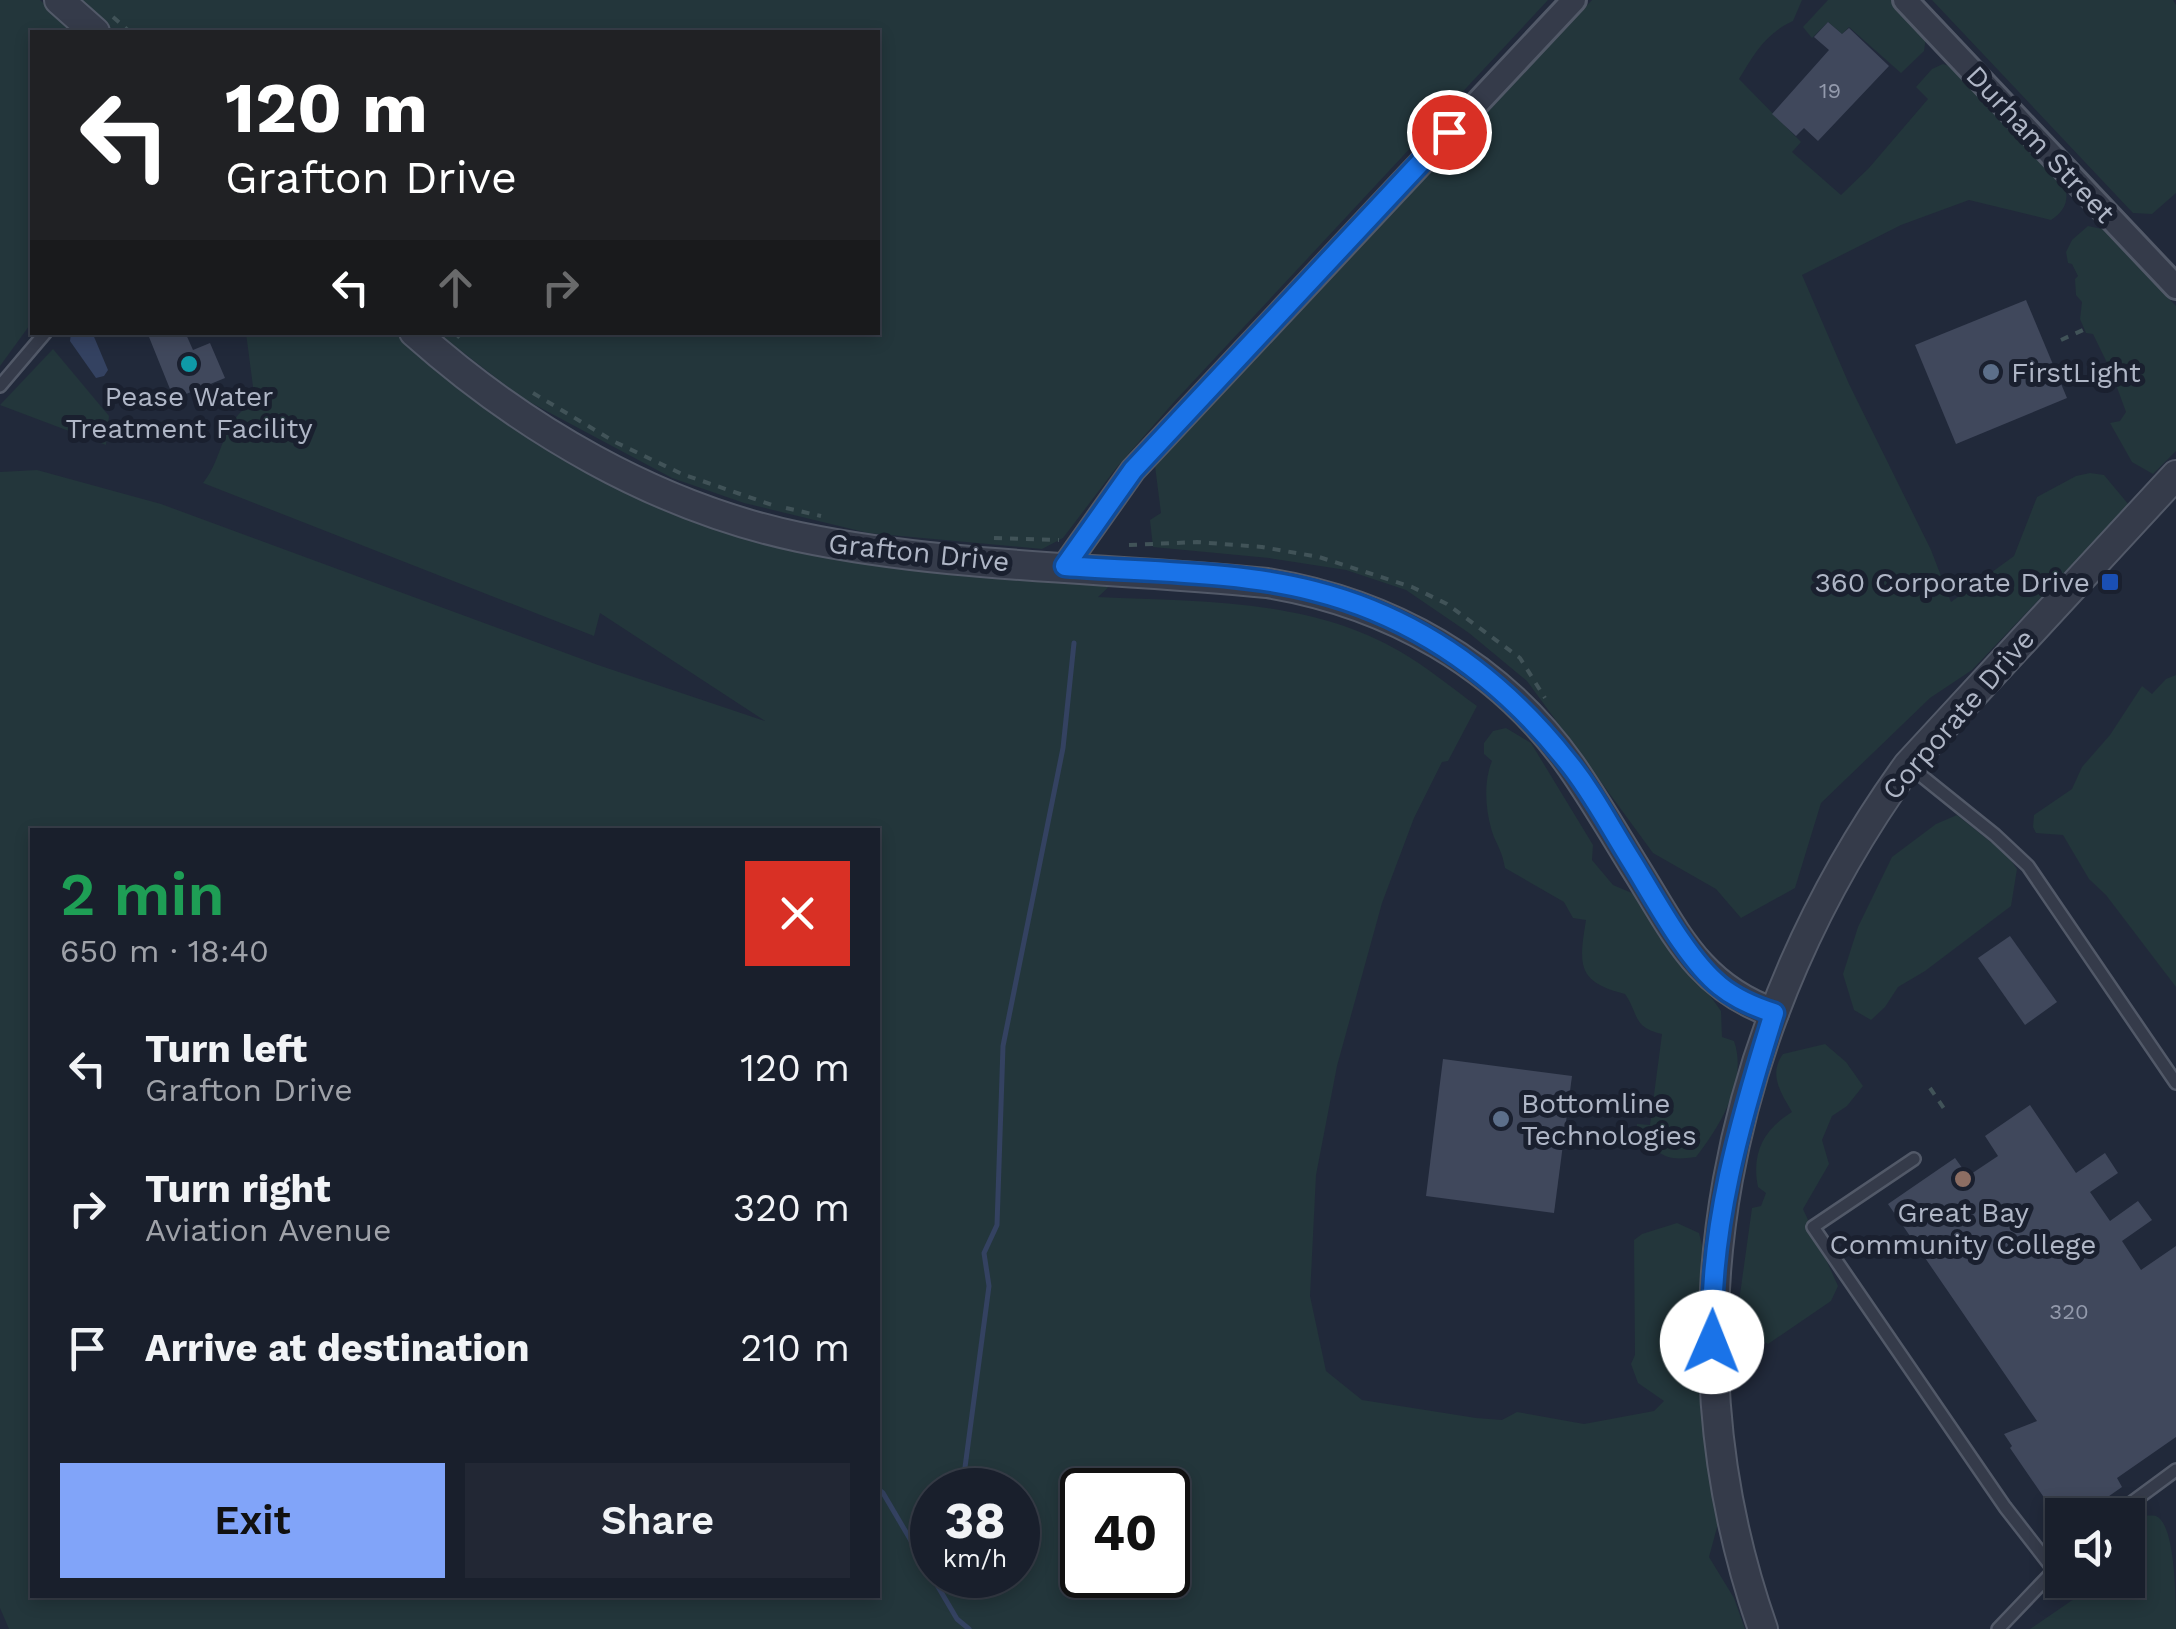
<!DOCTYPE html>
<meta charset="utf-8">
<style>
:root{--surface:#191f2c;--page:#222734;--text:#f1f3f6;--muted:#9fa2a9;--line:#373d48;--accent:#81a4f9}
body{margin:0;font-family:"Work Sans",sans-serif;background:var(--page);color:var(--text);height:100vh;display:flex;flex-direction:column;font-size:38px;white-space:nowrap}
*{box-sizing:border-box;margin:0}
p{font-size:32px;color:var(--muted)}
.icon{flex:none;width:55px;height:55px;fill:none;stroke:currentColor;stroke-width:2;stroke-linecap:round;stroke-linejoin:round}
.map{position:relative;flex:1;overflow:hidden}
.details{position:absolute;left:30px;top:828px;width:850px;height:770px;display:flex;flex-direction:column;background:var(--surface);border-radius:0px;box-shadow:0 5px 15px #0003,0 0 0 2px var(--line)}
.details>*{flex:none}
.guide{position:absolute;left:30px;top:30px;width:850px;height:305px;border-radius:0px;box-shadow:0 5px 15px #0003,0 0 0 2px var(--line);background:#202124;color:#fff;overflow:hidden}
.controls{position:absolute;left:2045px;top:1498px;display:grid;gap:20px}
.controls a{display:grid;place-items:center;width:100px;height:100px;border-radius:0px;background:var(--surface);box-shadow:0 5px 15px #0003,0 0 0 2px var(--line);font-size:50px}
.speed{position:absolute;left:910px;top:1468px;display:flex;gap:20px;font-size:50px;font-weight:700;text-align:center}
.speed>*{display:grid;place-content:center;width:130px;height:130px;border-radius:50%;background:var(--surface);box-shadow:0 5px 15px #0003,0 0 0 2px var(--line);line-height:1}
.speed small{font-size:25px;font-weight:400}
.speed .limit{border:5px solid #111;border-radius:15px;background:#fff;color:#111}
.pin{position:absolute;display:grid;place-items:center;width:85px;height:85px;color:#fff;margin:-42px;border:5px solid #fff;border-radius:50%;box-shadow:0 2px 10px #0007}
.me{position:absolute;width:110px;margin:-55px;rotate:1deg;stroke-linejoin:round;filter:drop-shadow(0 0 8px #0008)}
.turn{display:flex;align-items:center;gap:35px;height:210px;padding:0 30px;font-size:45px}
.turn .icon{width:130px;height:130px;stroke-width:2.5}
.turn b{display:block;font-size:70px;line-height:85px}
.lanes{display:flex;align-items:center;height:95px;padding:0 30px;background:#0003;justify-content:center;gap:50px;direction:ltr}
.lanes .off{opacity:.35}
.round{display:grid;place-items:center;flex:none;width:105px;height:105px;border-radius:0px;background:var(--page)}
.summary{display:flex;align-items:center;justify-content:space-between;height:170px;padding:0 30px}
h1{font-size:60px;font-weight:600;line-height:75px;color:#1e9e55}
.button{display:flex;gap:20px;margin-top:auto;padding:20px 30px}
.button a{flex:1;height:115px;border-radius:0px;background:var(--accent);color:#111;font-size:40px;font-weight:600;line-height:115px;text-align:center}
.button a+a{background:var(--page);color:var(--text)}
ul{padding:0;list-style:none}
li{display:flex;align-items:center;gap:30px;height:140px;padding:0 30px}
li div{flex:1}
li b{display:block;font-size:38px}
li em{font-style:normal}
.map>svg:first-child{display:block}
.green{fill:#23363b;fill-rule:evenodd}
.water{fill:#344261}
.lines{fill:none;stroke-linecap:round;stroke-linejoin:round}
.stream{stroke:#344261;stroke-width:5}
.building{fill:#40485c}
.service-casing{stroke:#525968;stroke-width:16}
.minor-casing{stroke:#525968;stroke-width:28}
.tertiary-casing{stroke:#525968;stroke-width:32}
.path{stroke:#415358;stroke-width:4;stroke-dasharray:8 8;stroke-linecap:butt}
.service{stroke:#353b4a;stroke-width:11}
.minor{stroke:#353b4a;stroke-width:22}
.tertiary{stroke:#353b4a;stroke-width:28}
.route-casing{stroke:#114b97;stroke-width:25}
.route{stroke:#1a73e8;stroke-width:18}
.culture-dot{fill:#0f9aa8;stroke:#1a202f;stroke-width:4}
.service-dot{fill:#5c6f8a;stroke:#1a202f;stroke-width:4}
.transit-dot{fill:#1a4fb4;stroke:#1a202f;stroke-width:4}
.education-dot{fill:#8d6e63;stroke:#1a202f;stroke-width:4}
.labels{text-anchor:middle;stroke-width:10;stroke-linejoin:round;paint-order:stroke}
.number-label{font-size:22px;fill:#939aac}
.street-label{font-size:28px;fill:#afb6c6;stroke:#1a202f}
.poi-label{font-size:28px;fill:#afb6c6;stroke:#1a202f;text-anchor:start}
</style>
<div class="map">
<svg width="2176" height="1629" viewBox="0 0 2176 1629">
<rect width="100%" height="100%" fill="#21293a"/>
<g class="green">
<polygon points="0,0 40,0 74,32 32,32 32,322 0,366"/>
<polygon points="75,0 1548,0 1174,402 1117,467 1063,538 1042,549 868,533 744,503 672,478 522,398 438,333 878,332 878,32 111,32"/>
<path d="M 1592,0 L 1802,0 L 1793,21 C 1766,33 1754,54 1739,79 L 1801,142 L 1792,152 L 1841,195 L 1869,168 L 1928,99 L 1916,87 L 1932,69 L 1943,64 L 1955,68 L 2064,184 C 2070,199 2065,211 2051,220 L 1969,200 L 1901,225 L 1802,275 L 1849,384 L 1931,550 L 1951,602 L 2014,556 L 2037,497 L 2076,476 L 2090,473 L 2104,475 L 2129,505 L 1972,670 L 1930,698 L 1821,803 L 1795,888 L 1741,918 L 1716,889 L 1653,853 L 1527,681 L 1469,633 L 1406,590 L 1346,570 L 1269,558 L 1153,547 L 1150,520 L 1161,513 L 1155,466 Z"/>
<polygon points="1828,0 1891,0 1926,37 1924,51 1901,73 1849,27 1842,34 1828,22 1812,38 1803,27"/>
<polygon points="1932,0 2173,0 2176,5 2176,193 2152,214 2133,213"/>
<polygon points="2088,226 2102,229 2176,306 2176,451 2153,474 2132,462 2110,423 2120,421 2126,412 2111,371 2093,334 2086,333 2080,319 2082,302 2076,295 2075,279 2078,276 2072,264 2068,263 2066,252 2072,240"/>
<path d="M 246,333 L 397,333 L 442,373 L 697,521 L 766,543 L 842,559 L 964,576 L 1114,582 L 1098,597 C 1200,602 1309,598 1401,652 C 1427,667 1452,688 1477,706 L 1448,761 L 1442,762 L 1414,818 L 1382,903 L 1337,1066 L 1316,1175 L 1310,1296 L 1326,1371 L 1362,1400 L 1476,1418 L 1502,1420 L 1517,1412 L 1584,1424 L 1654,1411 L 1664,1401 L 1638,1383 L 1631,1364 L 1635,1355 L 1634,1240 L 1642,1234 L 1677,1223 L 1699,1233 L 1702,1245 L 1698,1356 L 1703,1416 L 1719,1520 L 1709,1557 L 1734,1598 L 1745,1629 L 9,1629 L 0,1608 L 0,472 L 37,470 L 161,504 L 598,665 L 765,721 L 600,613 L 594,636 L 203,483 C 225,456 220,420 255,402 ZM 32,830 L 878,830 L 878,1595 L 32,1595 ZM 932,1490 L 1018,1490 L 1018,1575 L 932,1575 ZM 1082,1490 L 1168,1490 L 1168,1575 L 1082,1575 Z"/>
<polygon points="53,349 109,416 106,445 0,405"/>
<polygon points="2176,675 2176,987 2106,895 2089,879 2063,835 2036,833 2033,827 2034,815 2072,789 2082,767 2110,735 2142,686 2152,694 2166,679"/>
<path d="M 1506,728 L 1531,743 L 1593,845 L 1592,860 L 1613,885 L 1639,896 L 1721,1011 L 1722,1037 L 1734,1041 C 1748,1081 1720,1126 1696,1157 C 1662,1162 1660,1154 1637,1130 L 1637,1124 L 1650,1125 L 1662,1034 C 1632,1027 1639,1014 1625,994 C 1576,982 1579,964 1586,920 L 1573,918 L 1564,902 L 1505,868 C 1502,849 1495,843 1491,828 C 1485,807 1484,780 1492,761 L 1484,754 L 1484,743 L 1493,731 Z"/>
<polygon points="1957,815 2007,855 2017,869 2011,906 1925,971 1898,987 1885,1007 1871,1020 1854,1010 1843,974 1858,927 1892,857 1936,824"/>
<path d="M 1825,1044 L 1846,1062 L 1863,1086 L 1847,1106 L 1832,1116 L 1822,1140 L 1829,1164 L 1803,1209 L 1838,1286 L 1831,1301 L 1768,1344 L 1743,1329 L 1737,1316 L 1752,1208 L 1761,1206 L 1766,1193 L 1758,1187 C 1751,1153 1764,1129 1792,1112 C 1781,1093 1768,1074 1783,1054 Z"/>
<path d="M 2139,1516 C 2145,1516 2150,1515 2156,1516 C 2176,1524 2176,1603 2176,1629 L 2030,1629 L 2087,1590 L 2089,1580 L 2128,1580 L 2128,1525 Z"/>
</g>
<polygon class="water" points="92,332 108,370 104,376 96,378 70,341 71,333"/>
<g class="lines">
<g class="stream">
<polyline points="878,1489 883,1493 957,1619 969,1629"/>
<polyline points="962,1490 989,1286 984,1253 997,1225 1003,1046 1063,748 1074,643"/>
</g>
</g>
<g class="building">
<polygon points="1828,22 1842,34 1849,28 1889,66 1818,141 1804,128 1796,136 1772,114 1829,50 1814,37"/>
<polygon points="2026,300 2067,398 1956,444 1915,345"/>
<polygon points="147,332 185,332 193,350 210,343 225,378 174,399"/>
<polygon points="2010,936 2057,1002 2025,1025 1978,958"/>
<polygon points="1443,1059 1572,1076 1554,1213 1426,1196"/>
<polygon points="2030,1105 2076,1173 2105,1153 2118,1173 2090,1192 2110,1221 2138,1201 2152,1220 2122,1241 2141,1270 2176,1246 2176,1437 2117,1478 2122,1487 2082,1515 2056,1515 2010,1448 2012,1446 2004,1434 2037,1421 1888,1204 1955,1158 1968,1176 1998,1156 1985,1136"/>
</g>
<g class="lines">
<defs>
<g id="service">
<polyline points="0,386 46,332"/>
<polyline points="1908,765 1995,835 2028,866 2176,1083"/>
<polyline points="1914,1159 1813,1227 2005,1507 2054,1570"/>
<polyline points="2115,1515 2176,1470"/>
<polyline points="1998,1629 2062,1562"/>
</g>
<g id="minor">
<polyline points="1905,0 2176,287"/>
<polyline points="1065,566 1133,470 1574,0"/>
</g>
<g id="tertiary">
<polyline points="59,0 95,32"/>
<path d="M 414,332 C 523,429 656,507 799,537 C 952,569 1112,567 1267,583 C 1389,603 1499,664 1571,766 C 1594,799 1615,835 1636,869 C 1676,933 1699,987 1774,1013"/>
<path d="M 1763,1629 C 1658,1331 1726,1017 1908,765 L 2176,475"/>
</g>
</defs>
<use href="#service" class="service-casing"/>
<use href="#minor" class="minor-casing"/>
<use href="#tertiary" class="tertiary-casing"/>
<g class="path">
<polyline points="113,17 130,32"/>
<polyline points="454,332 465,343"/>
<polyline points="2061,340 2083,330"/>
<polyline points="533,393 615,442 682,474 772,505"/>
<polyline points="786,508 821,516"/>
<polyline points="994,538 1059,540"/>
<polyline points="1129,545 1197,542 1262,547 1319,557 1412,587 1447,604 1520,658 1545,698"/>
<polyline points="1930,1088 1945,1110"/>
</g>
<use href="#service" class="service"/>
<use href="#minor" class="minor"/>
<use href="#tertiary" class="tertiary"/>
</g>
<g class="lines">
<defs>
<path id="route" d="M 1449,132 L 1133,470 L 1065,566 C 1144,572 1238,571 1314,591 C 1417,617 1501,678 1567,761 C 1591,790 1609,825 1629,857 C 1653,895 1686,959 1720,986 C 1736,999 1755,1007 1774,1013 C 1740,1121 1709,1228 1712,1342"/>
</defs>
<use href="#route" class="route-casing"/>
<use href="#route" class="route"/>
</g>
<circle class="culture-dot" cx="189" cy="364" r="10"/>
<g class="service-dot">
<circle cx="1991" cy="372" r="10"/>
<circle cx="1501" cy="1119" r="10"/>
</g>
<rect class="transit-dot" x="2100" y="572" width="20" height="20" rx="5"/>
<circle class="education-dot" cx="1963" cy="1179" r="10"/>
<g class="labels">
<g class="number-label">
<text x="1830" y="98">19</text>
<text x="2069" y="1319">320</text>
</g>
<g class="street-label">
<text transform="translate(2041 144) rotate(47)" y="10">Durham Street</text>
<text transform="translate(919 552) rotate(6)" y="10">Grafton Drive</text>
<text transform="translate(1958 714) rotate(-49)" y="10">Corporate Drive</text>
</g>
<g class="poi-label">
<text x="2011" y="382">FirstLight</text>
<text x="189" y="406" text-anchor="middle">Pease Water<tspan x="189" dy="32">Treatment Facility</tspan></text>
<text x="2090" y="592" text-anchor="end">360 Corporate Drive</text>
<text x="1521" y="1113">Bottomline<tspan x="1521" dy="32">Technologies</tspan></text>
<text x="1963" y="1222" text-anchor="middle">Great Bay<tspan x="1963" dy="32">Community College</tspan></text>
</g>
</g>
</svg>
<div class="controls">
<a><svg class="icon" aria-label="sound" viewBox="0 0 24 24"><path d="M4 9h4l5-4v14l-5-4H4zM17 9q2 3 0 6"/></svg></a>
</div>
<div class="speed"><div>38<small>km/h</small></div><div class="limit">40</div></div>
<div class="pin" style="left:1449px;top:132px;background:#d93025"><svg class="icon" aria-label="arrive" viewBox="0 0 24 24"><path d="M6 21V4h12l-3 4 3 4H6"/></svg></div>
<svg class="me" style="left:1712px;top:1342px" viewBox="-20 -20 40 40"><circle r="19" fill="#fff"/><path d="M0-13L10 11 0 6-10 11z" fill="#1a73e8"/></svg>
<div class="guide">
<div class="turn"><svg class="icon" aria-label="left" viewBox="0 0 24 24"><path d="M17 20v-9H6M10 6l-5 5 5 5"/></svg><div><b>120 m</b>Grafton Drive</div></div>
<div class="lanes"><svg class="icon" aria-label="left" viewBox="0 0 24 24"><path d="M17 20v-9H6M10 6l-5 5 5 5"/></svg><svg class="icon off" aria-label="ahead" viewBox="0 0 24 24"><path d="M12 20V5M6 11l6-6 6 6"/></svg><svg class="icon off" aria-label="right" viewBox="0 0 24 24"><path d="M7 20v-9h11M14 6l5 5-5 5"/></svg></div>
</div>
<section class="details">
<div class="summary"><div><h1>2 min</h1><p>650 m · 18:40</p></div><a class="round" style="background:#d93025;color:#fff"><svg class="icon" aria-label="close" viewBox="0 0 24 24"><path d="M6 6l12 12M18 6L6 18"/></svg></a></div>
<ul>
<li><svg class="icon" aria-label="left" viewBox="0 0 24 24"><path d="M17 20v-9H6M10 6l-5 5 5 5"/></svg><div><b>Turn left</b><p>Grafton Drive</p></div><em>120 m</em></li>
<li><svg class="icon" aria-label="right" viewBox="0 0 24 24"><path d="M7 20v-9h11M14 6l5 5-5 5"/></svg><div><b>Turn right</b><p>Aviation Avenue</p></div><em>320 m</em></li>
<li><svg class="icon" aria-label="arrive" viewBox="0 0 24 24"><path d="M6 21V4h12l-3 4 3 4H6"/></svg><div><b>Arrive at destination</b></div><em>210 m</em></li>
</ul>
<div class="button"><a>Exit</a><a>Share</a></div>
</section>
</div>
